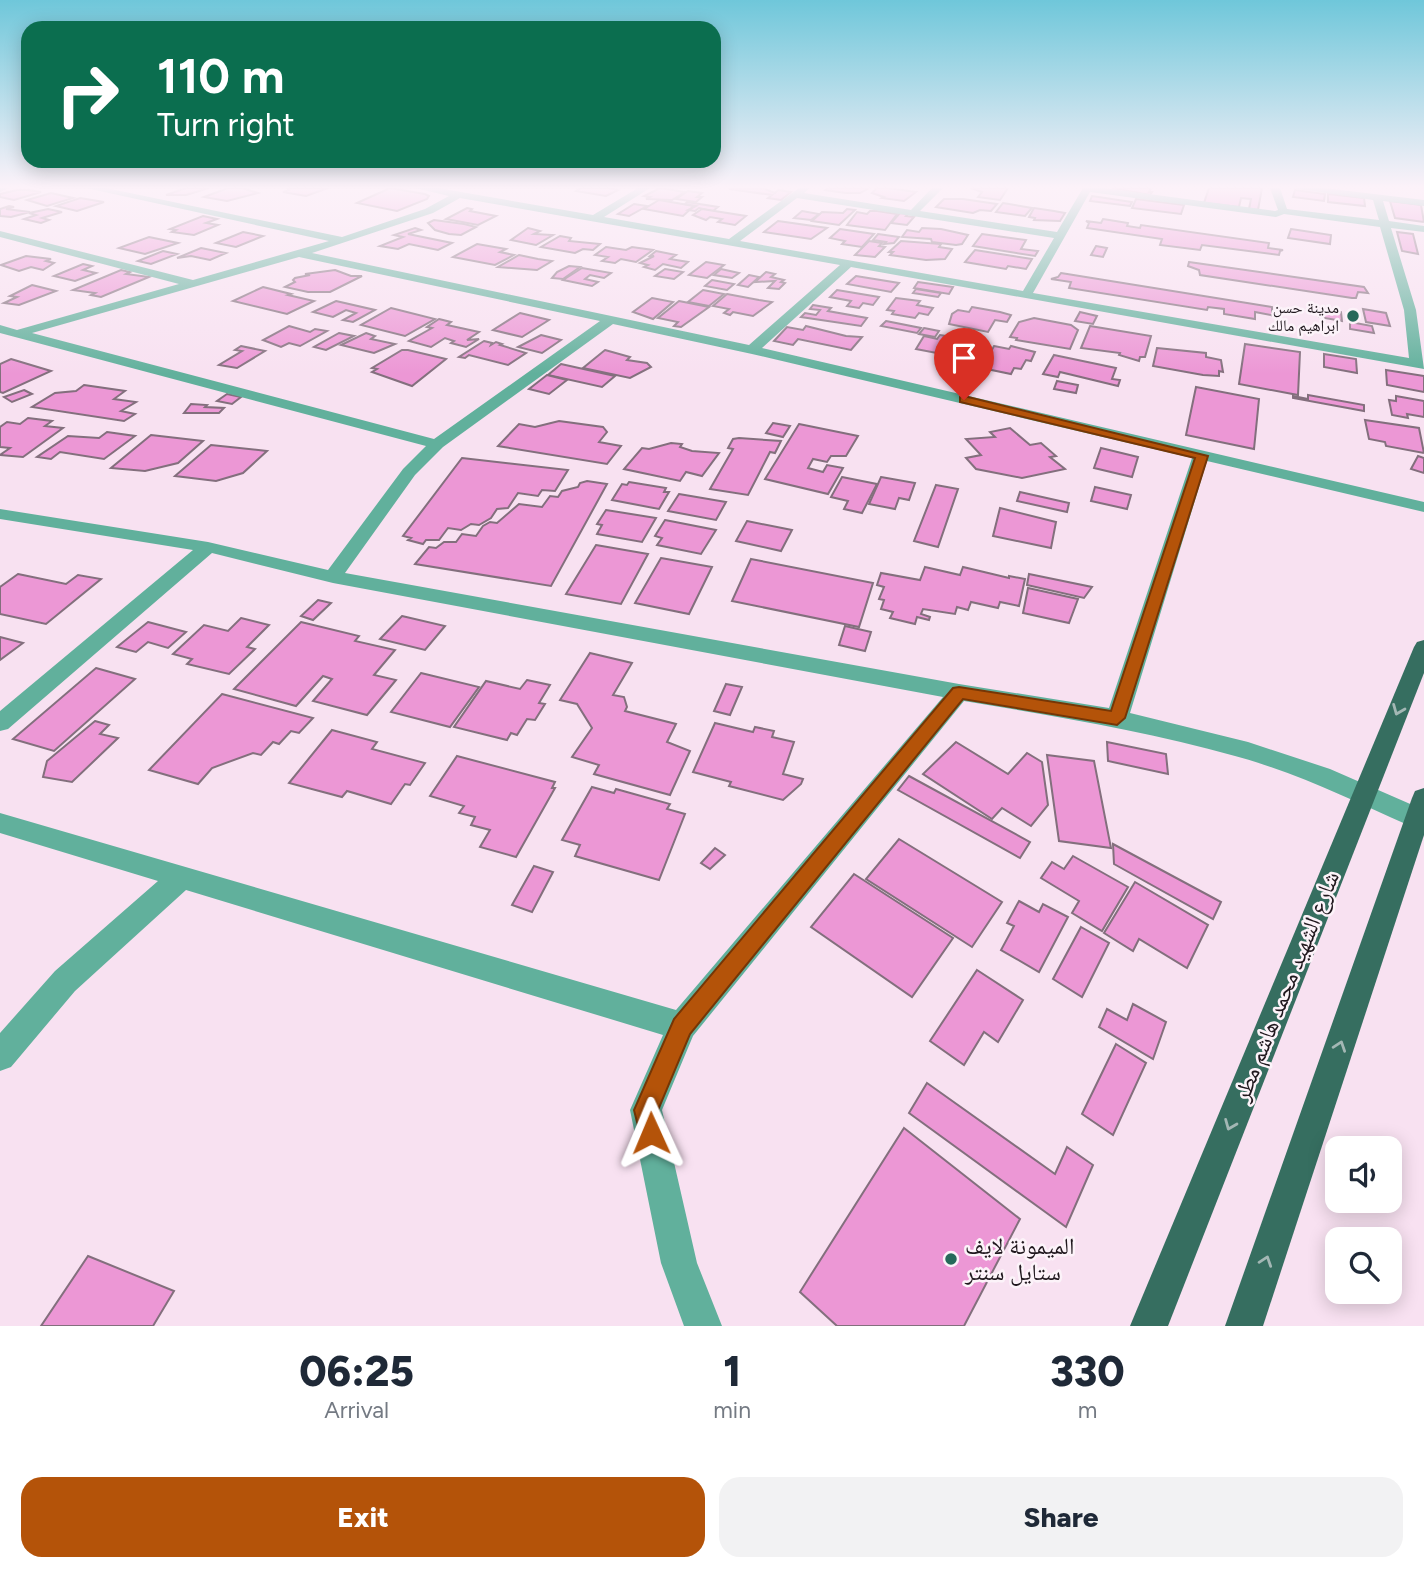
<!DOCTYPE html>
<meta charset="utf-8">
<style>
:root{--surface:#fff;--page:#f2f2f3;--text:#1f2937;--muted:#747a83;--accent:#b45309}
body{margin:0;font-family:Figtree,"Noto Naskh Arabic",sans-serif;background:var(--page);color:var(--text);height:100vh;display:flex;flex-direction:column;font-size:26px;white-space:nowrap}
*{box-sizing:border-box;margin:0}
p{font-size:23px;color:var(--muted)}
.icon{flex:none;width:38px;height:38px;fill:none;stroke:currentColor;stroke-width:2;stroke-linecap:round;stroke-linejoin:round}
.map{position:relative;height:1326px;overflow:hidden}
.drawer{display:flex;flex-direction:column;background:var(--surface);flex:1}
.drawer>*{flex:none}
.top-card{position:absolute;left:21px;top:21px;width:700px;height:147px;border-radius:21px;box-shadow:0 4px 18px #0003;background:#0b6e4f;color:#fff;overflow:hidden}
.controls{position:absolute;left:1325px;top:1136px;display:grid;gap:14px}
.controls a{display:grid;place-items:center;width:77px;height:77px;border-radius:14px;background:var(--surface);box-shadow:0 4px 18px #0003;font-size:35px}
.pin{position:absolute;display:grid;place-items:center;width:60px;height:60px;color:#fff;margin:-72px -30px;border-radius:50% 50% 50% 0;rotate:-45deg;box-shadow:0 0 7px #0007}
.pin .icon{rotate:45deg}
.me{position:absolute;width:77px;margin:-38px;rotate:359deg;stroke-linejoin:round;filter:drop-shadow(0 0 5px #0008)}
.turn{display:flex;align-items:center;gap:24px;height:147px;padding:0 21px;font-size:32px}
.turn .icon{width:91px;height:91px;stroke-width:2.5}
.turn b{display:block;font-size:49px;line-height:60px}
.eta{display:flex;justify-content:space-evenly;align-items:center;height:119px;text-align:center}
.eta b{font-size:42px;font-weight:800;line-height:49px}
.primary-button{display:flex;gap:14px;margin-top:auto;padding:14px 21px}
.primary-button a{flex:1;height:80px;border-radius:21px;background:var(--accent);color:#fff;font-size:28px;font-weight:800;line-height:80px;text-align:center}
.primary-button a+a{background:var(--page);color:var(--text)}
.map>svg:first-child{display:block}
.building{fill:#ec97d5;stroke:#836f7d;stroke-width:2}
.lines{fill:none;stroke-linecap:round;stroke-linejoin:round}
.minor{fill:#61b09c;fill-rule:evenodd}
.primary{fill:#366e60;fill-rule:evenodd}
.oneway{stroke:#a3b7b4}
.route{fill:#b45309;stroke:#753606;stroke-width:2}
.poi-dot{fill:#26695a;stroke:#fcf3f9;stroke-width:2.5}
.labels{text-anchor:middle;stroke-width:5;stroke-linejoin:round;paint-order:stroke}
.far-poi-label{font-size:16px;fill:#1f171d;stroke:#fcf3f9;text-anchor:end}
.near-street-label{font-size:23px;fill:#1f171d;stroke:#fcf3f9}
.near-poi-label{font-size:23px;fill:#1f171d;stroke:#fcf3f9;text-anchor:start}
</style>
<div class="map">
<svg width="1424" height="1326" viewBox="0 0 1424 1326">
<rect width="100%" height="100%" fill="#f8e1f1"/>
<g class="building">
<polygon points="186,188 209,188 186,195 166,195"/>
<polygon points="228,188 242,188 258,193 227,201 204,197"/>
<polygon points="328,188 306,196 283,192 289,190 287,188"/>
<polygon points="390,188 425,194 429,196 427,199 397,211 357,203"/>
<polygon points="581,188 609,188 618,190 606,196 576,191"/>
<polygon points="660,188 685,192 672,200 646,199 650,197 644,196"/>
<polygon points="763,188 775,193 778,190 791,192 781,200 768,198 772,195 729,189"/>
<polygon points="827,188 869,188 860,193 846,193 825,190"/>
<polygon points="877,188 888,188 916,192 904,201 882,198 884,197 872,193"/>
<polygon points="971,188 1008,188 1000,200 978,197 982,192"/>
<polygon points="1112,188 1151,188 1149,192 1152,192 1150,195"/>
<polygon points="1209,188 1262,188 1258,210 1249,209 1251,199 1241,198 1239,207 1204,203"/>
<polygon points="17,190 28,190 41,192 14,200 0,197 0,194"/>
<polygon points="1295,190 1325,194 1324,201 1293,197"/>
<polygon points="688,191 702,193 697,197 702,197 696,202 676,199"/>
<polygon points="51,193 73,198 47,206 27,200"/>
<polygon points="1328,194 1364,198 1365,206 1328,202"/>
<polygon points="1092,196 1132,202 1130,206 1090,201"/>
<polygon points="80,198 104,202 77,211 56,206"/>
<polygon points="944,199 963,199 997,204 991,211 980,210 973,213 936,207"/>
<polygon points="1136,199 1184,205 1181,214 1132,208"/>
<polygon points="659,200 694,206 683,216 644,209"/>
<polygon points="1390,201 1421,205 1424,222 1395,218"/>
<polygon points="687,202 718,207 713,211 699,208 695,211 688,210 696,206 685,204"/>
<polygon points="1003,203 1032,208 1025,216 996,212"/>
<polygon points="634,204 647,206 629,216 618,214"/>
<polygon points="9,206 14,207 6,209 30,212 11,217 0,216 0,209"/>
<polygon points="467,208 472,209 470,211 496,216 478,225 446,219"/>
<polygon points="1034,208 1054,211 1065,213 1060,221 1034,220 1035,218 1029,217"/>
<polygon points="48,209 62,212 42,218 49,220 41,223 24,219 36,215 29,213"/>
<polygon points="702,209 746,216 735,225 718,222 722,219 710,217 706,220 693,215"/>
<polygon points="847,209 855,210 839,225 812,221 822,212 843,213"/>
<polygon points="802,211 819,214 811,220 794,218"/>
<polygon points="870,211 877,211 897,214 885,230 847,225 857,212 867,214"/>
<polygon points="900,213 908,214 906,216 914,217 907,225 891,223"/>
<polygon points="203,216 217,219 206,223 218,225 194,235 172,232 176,230 170,229"/>
<polygon points="1103,219 1128,223 1127,226 1140,228 1141,225 1269,243 1268,248 1283,250 1280,251 1279,255 1202,245 1200,250 1160,245 1162,239 1087,228 1089,223 1086,221 1101,223"/>
<polygon points="434,220 464,224 476,227 461,235 449,234 435,230 428,223"/>
<polygon points="778,221 827,228 811,239 764,232"/>
<polygon points="415,228 421,230 408,234 452,243 438,250 409,244 398,249 380,246 403,237 394,235"/>
<polygon points="528,228 540,231 534,234 553,235 536,245 511,240"/>
<polygon points="922,228 941,229 968,235 962,244 956,245 932,242 931,239 902,237 907,230 919,232"/>
<polygon points="840,229 874,234 862,247 842,244 845,241 830,238"/>
<polygon points="1291,229 1331,235 1330,244 1288,238"/>
<polygon points="243,232 263,236 236,247 216,243"/>
<polygon points="1397,232 1413,234 1418,254 1402,251"/>
<polygon points="878,234 899,237 894,243 884,244 886,242 873,240"/>
<polygon points="982,234 1026,240 1021,249 1038,251 1035,256 973,246"/>
<polygon points="560,236 571,238 569,241 600,244 593,250 583,249 575,253 541,247"/>
<polygon points="149,237 178,243 145,254 119,248"/>
<polygon points="869,241 882,243 879,246 885,247 875,257 855,255"/>
<polygon points="901,241 941,244 939,247 952,249 945,259 926,260 890,255 893,252 889,252"/>
<polygon points="477,244 506,249 500,252 514,255 495,265 453,257"/>
<polygon points="1096,246 1107,248 1103,257 1091,255"/>
<polygon points="606,247 626,250 632,247 653,250 636,262 621,259 615,263 602,261 608,257 595,255"/>
<polygon points="201,248 226,253 210,260 191,256 177,258"/>
<polygon points="975,250 1032,259 1026,269 1008,266 1006,269 965,262"/>
<polygon points="163,251 177,254 151,264 138,261"/>
<polygon points="656,251 676,255 670,259 688,262 681,268 663,264 655,270 644,267 648,265 640,263 654,256 650,256"/>
<polygon points="519,255 538,259 552,261 537,270 498,267"/>
<polygon points="26,256 51,259 46,261 54,263 43,270 31,267 19,271 1,265"/>
<polygon points="706,262 724,265 707,278 689,275"/>
<polygon points="1189,262 1364,287 1368,293 1358,292 1356,298 1352,298 1200,275 1199,270 1188,266"/>
<polygon points="83,264 92,266 83,270 96,273 75,281 54,276"/>
<polygon points="569,266 580,267 563,279 552,278 557,272"/>
<polygon points="582,268 611,273 604,278 590,275 585,279 598,282 592,286 563,280"/>
<polygon points="665,269 683,272 674,279 655,276"/>
<polygon points="721,269 739,273 732,278 714,275"/>
<polygon points="121,270 130,272 126,274 149,277 101,297 91,295 95,293 73,290"/>
<polygon points="335,270 351,276 362,276 330,292 308,292 285,287 295,282 293,280 295,278 310,275 305,274"/>
<polygon points="766,272 775,274 771,277 784,280 781,282 785,283 779,289 768,288 775,281 755,282"/>
<polygon points="1061,273 1272,307 1272,312 1276,316 1255,312 1255,319 1224,314 1224,309 1208,307 1207,310 1069,288 1071,282 1051,279 1058,277"/>
<polygon points="749,275 759,277 748,287 738,285"/>
<polygon points="856,276 899,283 891,292 847,284"/>
<polygon points="712,280 734,284 727,290 705,286"/>
<polygon points="918,282 953,287 949,294 914,288"/>
<polygon points="32,285 56,291 19,305 4,303 17,297 10,296"/>
<polygon points="263,287 291,294 288,295 314,301 287,314 233,301"/>
<polygon points="916,289 941,293 938,297 913,293"/>
<polygon points="703,290 724,294 709,306 688,302"/>
<polygon points="837,290 879,297 873,305 863,303 859,308 847,306 851,301 830,297"/>
<polygon points="727,294 759,300 772,302 753,316 733,312 730,315 724,313 729,309 713,306"/>
<polygon points="652,298 673,302 653,319 633,312"/>
<polygon points="896,298 920,301 917,305 933,308 928,315 919,313 915,318 892,314 894,311 887,310"/>
<polygon points="336,301 375,310 353,322 343,320 356,313 346,310 333,317 313,312"/>
<polygon points="679,301 709,307 681,327 674,326 678,322 658,318"/>
<polygon points="813,305 831,308 828,311 867,318 861,326 801,317 805,313 816,315 820,310 810,309"/>
<polygon points="972,307 1000,312 1011,315 1007,322 995,320 988,332 949,324 952,314 958,310 969,312"/>
<polygon points="391,308 435,319 405,336 361,325"/>
<polygon points="1318,308 1341,312 1342,321 1319,317"/>
<polygon points="1363,309 1386,313 1390,326 1366,322"/>
<polygon points="1080,312 1097,316 1093,324 1075,321"/>
<polygon points="520,313 549,320 522,337 493,330"/>
<polygon points="1034,318 1071,325 1078,330 1070,349 1016,340 1017,338 1010,337 1019,322"/>
<polygon points="439,319 451,322 447,325 479,332 467,340 479,339 466,347 451,343 454,341 445,338 431,347 409,341 432,328 427,327"/>
<polygon points="886,321 921,328 917,333 881,326"/>
<polygon points="1350,322 1372,326 1374,333 1350,329"/>
<polygon points="289,326 310,332 315,329 327,331 300,346 289,343 281,347 263,340"/>
<polygon points="806,326 846,336 862,337 851,350 798,339 793,345 774,341 787,327 803,330"/>
<polygon points="1090,326 1151,336 1145,357 1140,357 1139,361 1119,355 1120,353 1081,348"/>
<polygon points="924,328 939,331 935,337 919,334"/>
<polygon points="339,333 354,336 326,350 314,347"/>
<polygon points="366,333 375,336 371,339 395,344 374,353 341,345"/>
<polygon points="541,335 561,340 542,353 518,347"/>
<polygon points="940,335 976,341 974,346 959,344 952,356 916,349 924,336 937,339"/>
<polygon points="484,341 492,343 491,345 496,342 502,344 500,345 526,353 508,365 469,355 465,358 459,357"/>
<polygon points="1245,344 1300,352 1298,395 1239,384"/>
<polygon points="241,346 265,351 237,368 219,365 242,351 235,350"/>
<polygon points="994,346 1009,349 1011,346 1035,352 1031,361 1026,360 1021,369 1014,368 1011,374 982,368"/>
<polygon points="1157,348 1206,353 1206,357 1221,360 1223,372 1219,371 1219,376 1203,375 1153,366"/>
<polygon points="402,350 408,350 446,359 412,386 372,372 377,369 372,368"/>
<polygon points="605,350 630,357 627,360 647,363 651,367 630,378 583,368"/>
<polygon points="1324,354 1356,359 1357,373 1324,367"/>
<polygon points="1054,355 1116,368 1112,379 1120,380 1118,386 1060,372 1058,377 1043,374"/>
<polygon points="11,359 51,371 3,393 0,392 0,364"/>
<polygon points="561,364 615,376 602,387 548,375"/>
<polygon points="1386,370 1424,376 1424,392 1387,385"/>
<polygon points="547,375 567,380 549,394 529,389"/>
<polygon points="1057,381 1078,385 1076,393 1054,389"/>
<polygon points="84,385 125,391 114,399 136,402 121,411 135,414 124,421 32,407 55,393 76,391"/>
<polygon points="1196,387 1259,399 1254,449 1186,435"/>
<polygon points="24,390 32,394 12,402 4,397"/>
<polygon points="227,394 241,397 232,404 217,401"/>
<polygon points="1308,395 1364,405 1364,411 1293,398 1293,396 1308,399"/>
<polygon points="1396,396 1424,401 1424,417 1407,414 1408,418 1392,415 1389,400 1396,401"/>
<polygon points="191,404 207,405 205,407 224,408 219,413 184,413"/>
<polygon points="28,418 52,421 45,426 63,428 23,457 0,455 10,448 0,447 0,427 7,422 20,424"/>
<polygon points="1365,420 1419,428 1424,453 1386,446 1385,442 1369,439"/>
<polygon points="559,421 603,427 607,432 599,442 621,446 607,464 498,446 519,424 535,427"/>
<polygon points="773,423 790,426 783,437 766,433"/>
<polygon points="799,424 858,436 846,456 831,456 827,462 813,459 808,468 823,472 827,465 843,468 828,494 765,479"/>
<polygon points="1010,428 1030,445 1041,443 1056,456 1050,457 1065,469 1022,478 976,469 966,458 981,455 966,439 995,437 990,432"/>
<polygon points="107,432 135,436 104,459 60,452 51,459 37,457 68,436 99,438"/>
<polygon points="151,435 203,441 178,463 145,471 111,468"/>
<polygon points="739,438 781,441 775,453 770,452 748,495 710,489 733,449 728,448 733,439"/>
<polygon points="671,443 682,444 680,447 692,451 719,453 702,476 686,472 680,481 624,469 642,448 649,449"/>
<polygon points="211,445 267,451 243,473 216,481 175,476"/>
<polygon points="1101,448 1138,457 1132,477 1094,468"/>
<polygon points="1418,456 1424,458 1424,473 1411,469"/>
<polygon points="462,458 568,470 555,491 542,490 538,496 518,493 508,508 497,509 491,518 479,525 471,524 461,530 448,528 439,540 426,540 423,544 408,540 411,538 403,536"/>
<polygon points="842,477 877,484 862,513 844,509 848,501 831,497"/>
<polygon points="881,477 915,483 909,500 899,498 895,509 869,504"/>
<polygon points="587,481 607,484 551,586 415,564 429,547 436,548 444,542 456,542 462,534 476,536 483,526 490,522 497,523 519,504 542,507 550,496 558,497 562,491 578,487 580,483"/>
<polygon points="629,482 666,488 664,492 669,492 659,509 612,500 622,484 627,485"/>
<polygon points="936,485 958,489 938,547 914,541"/>
<polygon points="1095,487 1131,495 1127,509 1091,501"/>
<polygon points="1020,492 1069,503 1067,512 1017,501"/>
<polygon points="679,494 726,502 716,520 668,511"/>
<polygon points="1000,508 1056,522 1051,548 993,536"/>
<polygon points="606,510 656,518 642,542 597,534 602,525 597,524"/>
<polygon points="665,520 716,530 701,554 657,545 662,538 655,536"/>
<polygon points="747,521 792,530 781,551 736,541"/>
<polygon points="596,545 648,554 621,604 566,594"/>
<polygon points="661,558 712,567 689,614 635,603"/>
<polygon points="751,559 873,583 859,627 732,601"/>
<polygon points="925,567 960,575 963,567 1009,578 1009,576 1025,579 1019,606 1000,602 998,608 971,602 968,610 957,607 955,614 923,609 921,614 930,617 929,620 917,617 915,624 890,618 893,612 881,609 884,600 879,599 884,587 877,585 881,573 920,580"/>
<polygon points="18,574 66,584 78,575 101,579 46,624 0,614 0,587"/>
<polygon points="1029,574 1092,587 1084,598 1027,585"/>
<polygon points="1028,588 1078,599 1069,623 1023,613"/>
<polygon points="318,600 331,603 313,620 301,616"/>
<polygon points="402,616 445,626 425,650 380,639"/>
<polygon points="241,618 269,625 247,647 255,649 229,674 187,664 192,659 173,654 204,625 228,631"/>
<polygon points="148,622 186,632 168,648 148,642 136,652 117,647"/>
<polygon points="301,622 359,636 355,641 395,650 374,675 396,680 367,715 313,701 332,679 323,676 296,706 234,689"/>
<polygon points="845,626 871,632 865,651 839,645"/>
<polygon points="0,637 23,643 0,660"/>
<polygon points="590,653 632,663 613,695 624,697 627,707 625,711 676,724 667,742 690,751 670,795 594,774 599,765 572,757 592,728 577,704 560,700"/>
<polygon points="96,668 135,679 54,751 13,739"/>
<polygon points="421,673 479,687 450,727 391,712"/>
<polygon points="527,680 550,685 539,703 545,704 535,720 527,719 517,735 511,733 507,740 454,727 486,681 520,689"/>
<polygon points="726,684 742,687 730,715 714,711"/>
<polygon points="222,694 313,718 299,733 291,731 279,744 273,742 261,755 253,753 212,768 198,784 149,770"/>
<polygon points="95,721 109,725 100,734 118,738 72,782 43,777 47,761"/>
<polygon points="715,723 753,732 755,727 774,731 772,737 794,742 783,774 803,779 801,784 783,800 729,786 731,782 693,772"/>
<polygon points="332,730 377,742 372,749 425,763 410,785 405,784 391,804 347,791 342,797 289,783"/>
<polygon points="956,742 1008,774 1027,753 1042,762 1048,805 1031,826 1002,808 992,819 923,774"/>
<polygon points="1107,742 1166,754 1168,774 1108,761"/>
<polygon points="1047,755 1094,761 1111,848 1059,841"/>
<polygon points="457,756 555,782 552,788 555,788 516,857 480,847 490,830 471,825 475,817 459,813 464,806 430,796"/>
<polygon points="909,776 1030,842 1020,858 898,790"/>
<polygon points="592,787 614,793 616,789 670,804 667,809 685,814 659,880 575,856 580,845 562,840"/>
<polygon points="899,839 1002,902 972,947 866,879"/>
<polygon points="1113,844 1221,902 1213,919 1114,864"/>
<polygon points="715,848 725,855 710,869 701,863"/>
<polygon points="1073,856 1128,887 1102,931 1072,913 1079,901 1041,878 1052,862 1064,869"/>
<polygon points="534,866 553,872 532,912 512,905"/>
<polygon points="854,874 953,938 912,997 811,927"/>
<polygon points="1135,882 1208,925 1187,968 1139,939 1133,951 1104,933"/>
<polygon points="1019,901 1039,912 1043,904 1068,917 1039,972 1001,950 1014,926 1007,923"/>
<polygon points="1081,927 1109,943 1082,997 1053,979"/>
<polygon points="977,970 1023,1000 998,1042 984,1032 964,1065 930,1041"/>
<polygon points="1133,1004 1166,1022 1153,1059 1099,1027 1107,1009 1127,1020"/>
<polygon points="1116,1044 1146,1063 1113,1135 1082,1114"/>
<polygon points="927,1083 1055,1174 1067,1147 1093,1165 1066,1227 909,1113"/>
<polygon points="904,1128 1020,1219 964,1326 837,1326 800,1292"/>
<polygon points="88,1256 174,1291 153,1326 41,1326"/>
</g>
<g class="lines">
<g class="minor">
<polygon points="0,188 8,188 0,192"/>
<path d="M 86,188 L 106,188 L 342,237 L 425,209 L 449,196 L 415,188 L 438,188 L 593,215 L 638,188 L 650,188 L 604,217 L 729,239 L 799,188 L 810,188 L 804,193 L 911,210 L 932,188 L 943,188 L 920,211 L 1057,232 L 1083,188 L 1104,188 L 1275,211 L 1278,210 L 1270,188 L 1280,188 L 1287,209 L 1379,220 L 1373,200 L 1292,188 L 1324,188 L 1424,200 L 1424,206 L 1383,201 L 1389,221 L 1424,226 L 1424,232 L 1391,228 L 1416,310 L 1424,369 L 851,267 L 762,348 L 1424,502 L 1424,512 L 1207,461 L 1130,713 L 1248,742 L 1330,769 L 1424,810 L 1424,826 L 1417,828 L 1408,825 C 1352,800 1295,772 1235,756 C 1146,731 1055,716 964,701 L 693,1036 L 662,1110 L 697,1263 L 722,1326 L 684,1326 L 661,1263 L 630,1110 L 663,1035 L 186,890 L 75,991 L 11,1067 L 0,1071 L 0,1033 L 55,971 L 158,881 L 0,833 L 0,813 L 676,1010 L 943,697 L 333,583 L 212,553 L 8,729 L 0,731 L 0,711 L 193,550 L 0,519 L 0,509 L 208,542 L 328,570 L 403,469 L 426,446 L 0,333 L 0,325 L 17,330 L 179,284 L 0,237 L 0,231 L 193,280 L 329,241 ZM 1090,192 L 1276,217 L 1284,214 L 1380,227 L 1404,310 L 1409,358 L 1033,293 ZM 460,198 L 840,265 L 749,345 L 312,253 L 433,213 ZM 797,198 L 1054,238 L 1023,291 L 740,241 ZM 299,257 L 600,321 L 434,439 L 32,333 ZM 613,324 L 752,354 L 1192,458 L 1109,708 L 959,684 L 345,573 L 415,475 L 443,447 Z"/>
</g>
<g class="primary">
<polygon points="1424,640 1424,673 1168,1326 1130,1326 1414,647 1417,642"/>
<polygon points="1424,788 1424,835 1263,1326 1225,1326 1412,798 1415,791"/>
</g>
</g>
<defs><path id="oneway-chevron" d="M-2-3.5L2.5 0L-2 3.5" fill="none" stroke-width="1.6" stroke-linecap="round" stroke-linejoin="round" transform="scale(1.75)"/></defs>
<g class="oneway">
<use href="#oneway-chevron" transform="translate(1398 710) rotate(112)"/>
<use href="#oneway-chevron" transform="translate(1340 1046) rotate(-71)"/>
<use href="#oneway-chevron" transform="translate(1230 1125) rotate(112)"/>
<use href="#oneway-chevron" transform="translate(1266 1261) rotate(-71)"/>
</g>
<linearGradient id="sky" x2="0" y2="1"><stop stop-color="#6fc7da"/><stop offset="0.5" stop-color="#fcf2f9"/><stop offset="1" stop-color="#fcf2f9" stop-opacity="0"/></linearGradient>
<rect width="1424" height="374" fill="url(#sky)"/>
<polygon class="route" points="964,396 1208,456 1125,718 1117,725 963,699 690,1034 658,1110 663,1133 660,1142 651,1145 642,1142 634,1110 674,1019 953,688 959,687 1111,711 1195,458 960,402 960,397"/>
<g class="poi-dot">
<circle cx="1353" cy="316" r="7"/>
<circle cx="951" cy="1259" r="7"/>
</g>
<g class="labels">
<g class="far-poi-label">
<text x="1339" y="313">مدينة حسن<tspan x="1339" dy="18">ابراهيم مالك</tspan></text>
</g>
<g class="near-street-label">
<text transform="translate(1286 986) rotate(-68)" y="8">شارع الشهيد محمد هاشم مطر</text>
</g>
<g class="near-poi-label">
<text x="965" y="1254">الميمونة لايف<tspan x="965" dy="26">ستايل سنتر</tspan></text>
</g>
</g>
</svg>
<div class="controls">
<a><svg class="icon" aria-label="sound" viewBox="0 0 24 24"><path d="M4 9h4l5-4v14l-5-4H4zM17 9q2 3 0 6"/></svg></a>
<a><svg class="icon" aria-label="search" viewBox="0 0 24 24"><circle cx="10" cy="10" r="6"/><path d="M15 15l6 6"/></svg></a>
</div>
<div class="pin" style="left:964px;top:400px;background:#d93025"><svg class="icon" aria-label="arrive" viewBox="0 0 24 24"><path d="M6 21V4h12l-3 4 3 4H6"/></svg></div>
<svg class="me" style="left:651px;top:1133px" viewBox="-20 -20 40 40"><path d="M0-17L14 15 0 8-14 15z" fill="#b45309" stroke="#fff" stroke-width="4"/></svg>
<div class="top-card">
<div class="turn"><svg class="icon" aria-label="right" viewBox="0 0 24 24"><path d="M7 20v-9h11M14 6l5 5-5 5"/></svg><div><b>110 m</b>Turn right</div></div>
</div>
</div>
<section class="drawer">
<div class="eta">
<div><b>06:25</b><p>Arrival</p></div>
<div><b>1</b><p>min</p></div>
<div><b>330</b><p>m</p></div>
</div>
<div class="primary-button"><a>Exit</a><a>Share</a></div>
</section>
